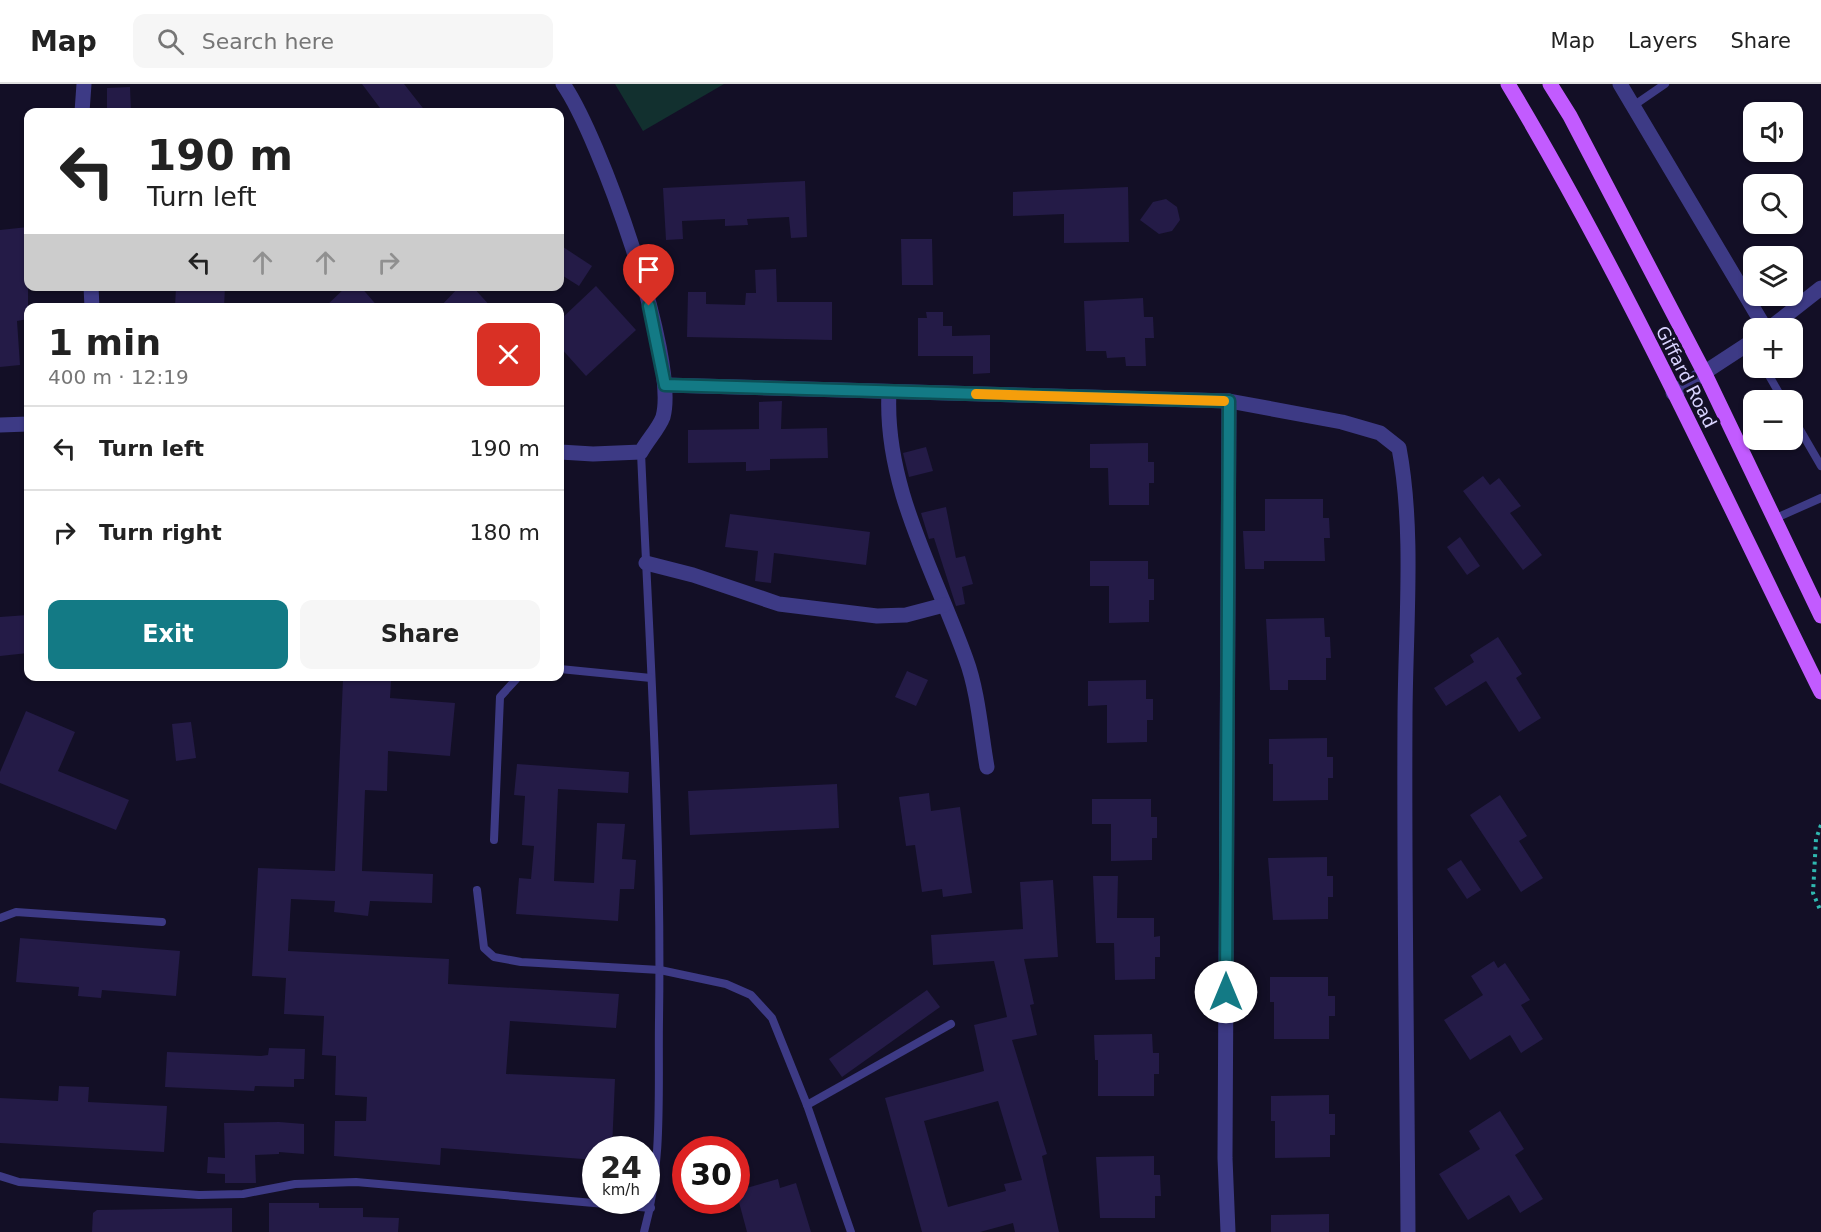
<!DOCTYPE html>
<meta charset="utf-8">
<style>
:root{--surface:#fff;--page:#f6f6f6;--text:#222;--muted:#767676;--line:#e0e0e0;--accent:#137a85}
body{margin:0;font-family:"DejaVu Sans",sans-serif;background:var(--page);color:var(--text);height:100vh;display:flex;flex-direction:column;font-size:22px;white-space:nowrap}
*{box-sizing:border-box;margin:0}
p{font-size:20px;color:var(--muted)}
.icon{flex:none;width:33px;height:33px;fill:none;stroke:currentColor;stroke-width:2;stroke-linecap:round;stroke-linejoin:round}
.map{position:relative;flex:1;overflow:hidden}
.drawer{position:absolute;left:24px;top:219px;width:540px;height:378px;display:flex;flex-direction:column;background:var(--surface);border-radius:12px;box-shadow:0 2px 4px #0004}
.drawer>*{flex:none}
.guide{position:absolute;left:24px;top:24px;width:540px;height:183px;border-radius:12px;box-shadow:0 2px 4px #0004;background:#fff;color:var(--text);overflow:hidden}
.fabs{position:absolute;left:1743px;top:18px;display:grid;gap:12px}
.fabs a{display:grid;place-items:center;width:60px;height:60px;border-radius:12px;background:var(--surface);box-shadow:0 2px 4px #0004;font-size:30px}
.speed{position:absolute;left:582px;top:1052px;display:flex;gap:12px;font-size:30px;font-weight:700;text-align:center}
.speed>*{display:grid;place-content:center;width:78px;height:78px;border-radius:50%;background:var(--surface);box-shadow:0 2px 4px #0004;line-height:1}
.speed small{font-size:15px;font-weight:400}
.speed .limit{border:9px solid #d22;background:#fff;color:#111}
.pin{position:absolute;display:grid;place-items:center;width:51px;height:51px;color:#fff;margin:-62px -26px;border-radius:50% 50% 50% 0;rotate:-45deg;box-shadow:0 0 6px #0007}
.pin .icon{rotate:45deg}
.me{position:absolute;width:66px;margin:-33px;rotate:0deg;stroke-linejoin:round;filter:drop-shadow(0 0 4px #0008)}
.turn{display:flex;align-items:center;gap:21px;height:126px;padding:0 24px;font-size:27px}
.turn .icon{width:78px;height:78px;stroke-width:2.5}
.turn b{display:block;font-size:42px;line-height:51px}
.lanes{display:flex;align-items:center;height:57px;padding:0 24px;background:#0003;justify-content:center;gap:30px;direction:ltr}
.lanes .off{opacity:.35}
.round{display:grid;place-items:center;flex:none;width:63px;height:63px;border-radius:12px;background:var(--page)}
.head{display:flex;align-items:center;justify-content:space-between;height:102px;padding:0 24px}
h1{font-size:36px;font-weight:600;line-height:45px}
.button{display:flex;gap:12px;margin-top:auto;padding:12px 24px}
.button a{flex:1;height:69px;border-radius:12px;background:var(--accent);color:#fff;font-size:24px;font-weight:600;line-height:69px;text-align:center}
.button a+a{background:var(--page);color:var(--text)}
ul{padding:0;list-style:none}
li{display:flex;align-items:center;gap:18px;height:84px;padding:0 24px;border-top:2px solid var(--line)}
li div{flex:1}
li b{display:block;font-size:22px}
li em{font-style:normal}
header{display:flex;align-items:center;gap:36px;box-sizing:border-box;height:84px;padding:0 30px;background:var(--surface);border-bottom:2px solid var(--line)}
header strong{font-size:28px}
nav{display:flex;gap:33px;margin-inline-start:auto;font-size:21px}
.search{width:420px;height:54px;background:var(--page);display:flex;align-items:center;gap:15px;box-sizing:border-box;padding:0 21px;border-radius:12px;color:var(--muted);font-size:22px}
.map>svg:first-child{display:block}
.pitch{fill:#12302f}
.building{fill:#241b47;fill-rule:evenodd}
.lines{fill:none;stroke-linecap:round;stroke-linejoin:round}
.path{stroke:#2fb8b0;stroke-width:4;stroke-dasharray:3 4.5;stroke-linecap:butt}
.service{stroke:#3d3a85;stroke-width:8}
.minor{stroke:#3d3a85;stroke-width:15}
.primary{stroke:#c25bff;stroke-width:15}
.route-casing{stroke:#0c4f56;stroke-width:15}
.route{stroke:#137a85;stroke-width:10}
.slow{stroke:#f59e0b;stroke-width:10}
.labels{text-anchor:middle;stroke-width:6;stroke-linejoin:round;paint-order:stroke}
.street-label{font-size:18px;fill:#d9d4ff;stroke:#130f26}
</style>
<header>
<strong>Map</strong>
<div class="search"><svg class="icon" aria-label="search" viewBox="0 0 24 24"><circle cx="10" cy="10" r="6"/><path d="M15 15l6 6"/></svg>Search here</div>
<nav><a>Map</a><a>Layers</a><a>Share</a></nav>
</header>
<div class="map">
<svg width="1821" height="1148" viewBox="0 0 1821 1148">
<rect width="100%" height="100%" fill="#130f26"/>
<polygon class="pitch" points="615,0 724,0 643,47"/>
<g class="building">
<polygon points="362,0 404,0 426,28 383,28"/>
<polygon points="130,3 131,28 107,28 107,4"/>
<polygon points="805,97 807,153 791,154 789,133 747,135 748,141 725,142 725,135 682,137 683,155 666,156 663,104"/>
<polygon points="1128,103 1129,158 1064,159 1064,130 1013,132 1013,108"/>
<polygon points="1166,115 1177,123 1180,136 1172,147 1159,150 1140,136 1153,118"/>
<polygon points="28,143 28,235 17,237 20,281 0,283 0,146"/>
<polygon points="901,155 932,155 933,201 902,201"/>
<polygon points="560,161 592,182 579,202 560,190"/>
<polygon points="776,185 777,218 832,218 832,256 687,253 688,208 706,208 706,220 745,221 746,209 756,209 755,186"/>
<polygon points="176,202 225,202 224,224 175,224"/>
<polygon points="347,202 360,202 379,224 324,224"/>
<polygon points="460,202 472,202 492,224 439,224"/>
<polygon points="596,202 636,246 586,292 560,263 560,236"/>
<polygon points="1143,214 1144,233 1153,233 1154,254 1145,254 1146,282 1126,282 1125,273 1107,274 1106,267 1086,267 1084,217"/>
<polygon points="926,228 943,228 943,242 952,242 952,252 990,251 990,289 973,290 973,272 918,272 918,234 927,234"/>
<polygon points="782,317 781,345 827,344 828,374 770,375 770,386 746,387 746,378 688,379 688,346 759,345 759,318"/>
<polygon points="1148,359 1148,378 1154,378 1154,399 1149,399 1149,421 1109,421 1108,384 1090,384 1090,360"/>
<polygon points="926,363 933,387 909,393 903,369"/>
<polygon points="1483,392 1490,401 1499,394 1521,422 1510,429 1542,471 1523,486 1463,407"/>
<polygon points="1265,415 1323,415 1323,434 1329,434 1330,454 1324,454 1325,477 1264,477 1264,485 1245,485 1243,447 1265,447"/>
<polygon points="946,423 956,474 965,472 973,500 962,503 965,520 956,522 934,454 929,455 921,429"/>
<polygon points="730,430 870,448 866,481 774,469 771,499 755,497 758,467 725,463"/>
<polygon points="1460,453 1480,482 1467,491 1447,463"/>
<polygon points="1090,477 1148,477 1148,495 1154,495 1154,516 1149,516 1149,538 1109,539 1109,502 1090,502"/>
<polygon points="28,531 28,569 0,572 0,533"/>
<polygon points="1324,534 1325,553 1330,553 1331,574 1326,574 1326,596 1288,596 1288,606 1270,606 1266,535"/>
<polygon points="1498,553 1522,590 1516,594 1541,634 1519,648 1486,597 1446,622 1434,604 1474,578 1470,571"/>
<polygon points="907,587 928,596 916,622 895,613"/>
<polygon points="343,595 391,597 390,614 455,619 450,672 388,667 387,707 365,706 362,787 433,790 432,819 370,817 368,832 334,828 335,817 291,815 288,867 449,875 448,900 619,910 616,944 510,937 506,990 615,995 612,1065 596,1065 596,1076 441,1064 440,1081 334,1072 335,1037 366,1037 367,1013 335,1011 336,972 322,971 324,932 284,930 286,894 252,892 258,784 335,787"/>
<polygon points="1146,596 1146,615 1153,615 1153,636 1147,636 1147,658 1107,659 1107,621 1088,622 1088,597"/>
<polygon points="26,627 75,648 58,687 129,716 116,746 0,699 0,688"/>
<polygon points="191,638 196,674 176,677 172,640"/>
<polygon points="1327,654 1327,673 1333,673 1333,694 1328,694 1328,716 1273,717 1273,680 1269,680 1269,655"/>
<polygon points="517,680 629,688 628,709 558,705 554,797 594,799 597,739 625,740 622,775 636,776 634,805 620,805 618,837 516,830 519,794 531,795 534,762 522,761 525,712 514,711"/>
<polygon points="837,700 839,744 690,751 688,707"/>
<polygon points="929,709 931,727 960,723 972,809 943,813 942,805 922,808 915,761 906,762 899,713"/>
<polygon points="1500,711 1527,752 1519,757 1543,794 1521,808 1470,731"/>
<polygon points="1092,715 1151,715 1151,733 1157,733 1157,754 1152,754 1152,776 1111,777 1111,740 1092,740"/>
<polygon points="1327,773 1327,792 1333,792 1333,813 1328,813 1328,835 1273,836 1268,774"/>
<polygon points="1461,776 1481,806 1467,815 1447,785"/>
<polygon points="1093,792 1118,792 1117,834 1154,834 1154,853 1160,852 1160,873 1155,873 1155,895 1115,896 1114,859 1096,859"/>
<path d="M 1053,796 L 1058,873 L 1024,875 L 1034,920 L 1030,921 L 1037,951 L 1012,956 L 1047,1070 L 1042,1072 L 1059,1148 L 1015,1148 L 1013,1139 L 980,1148 L 922,1148 L 885,1014 L 984,987 L 974,941 L 1007,933 L 994,877 L 933,881 L 931,851 L 1023,845 L 1020,798 ZM 998,1017 L 1022,1096 L 1004,1100 L 1006,1107 L 948,1123 L 924,1037 Z"/>
<polygon points="20,854 180,867 176,912 102,906 101,914 78,912 79,903 16,898"/>
<polygon points="1494,877 1498,884 1505,879 1530,916 1521,921 1543,955 1521,969 1510,951 1470,976 1444,936 1483,911 1471,892"/>
<polygon points="1270,893 1328,893 1328,912 1335,912 1335,932 1329,932 1329,955 1274,955 1274,918 1270,918"/>
<polygon points="927,906 940,923 842,993 829,975"/>
<polygon points="1152,950 1153,969 1159,969 1159,990 1154,990 1154,1012 1098,1012 1098,976 1095,976 1094,951"/>
<polygon points="269,964 305,965 304,995 294,995 294,1003 255,1002 254,1007 165,1003 167,968 261,972 268,971"/>
<polygon points="59,1002 89,1003 88,1018 167,1022 164,1068 0,1059 0,1014 58,1017"/>
<polygon points="1329,1011 1329,1030 1335,1030 1335,1051 1330,1051 1330,1073 1275,1074 1275,1037 1271,1037 1271,1012"/>
<polygon points="1500,1027 1524,1065 1515,1071 1543,1115 1520,1129 1509,1111 1468,1136 1439,1090 1480,1065 1469,1047"/>
<polygon points="279,1038 304,1040 304,1070 279,1068 279,1070 255,1071 256,1099 225,1099 225,1090 207,1089 208,1073 225,1074 224,1039"/>
<polygon points="1154,1072 1154,1091 1160,1091 1161,1112 1155,1112 1155,1134 1100,1134 1096,1073"/>
<polygon points="778,1095 780,1104 796,1099 811,1148 747,1148 736,1107"/>
<polygon points="269,1119 319,1119 319,1124 363,1124 363,1133 399,1134 398,1148 269,1148"/>
<polygon points="232,1124 232,1148 92,1148 93,1129 97,1126"/>
<polygon points="1329,1130 1329,1148 1271,1148 1271,1131"/>
</g>
<g class="lines">
<polyline class="path" points="1821,741 1816,755 1813,809 1821,828"/>
<g class="service">
<polyline points="1633,22 1665,0"/>
<polyline points="1767,288 1783,316"/>
<polyline points="1792,332 1821,382"/>
<path d="M 641,368 C 649,557 662,746 659,936 C 658,1006 663,1080 644,1148"/>
<polyline points="1774,435 1821,414"/>
<polyline points="560,585 651,594"/>
<polyline points="494,756 500,613 519,592"/>
<polyline points="477,806 484,864 494,873 521,878 660,886 726,900 751,911 772,934 807,1021 851,1148"/>
<polyline points="0,834 16,828 162,838"/>
<polyline points="807,1021 951,940"/>
<polyline points="0,1092 19,1098 199,1111 243,1110 295,1100 356,1098 651,1124"/>
</g>
<g class="minor">
<polyline points="1620,0 1765,244"/>
<polyline points="82,28 84,0"/>
<polyline points="91,202 92,224"/>
<polyline points="1770,244 1821,204"/>
<path d="M 665,301 L 1229,317 L 1342,338 L 1380,349 L 1399,364 C 1415,448 1405,549 1405,636 C 1404,807 1407,977 1408,1148"/>
<path d="M 889,308 C 884,403 935,488 966,575 C 978,607 981,649 987,683"/>
<polyline points="1673,309 1754,256"/>
<polyline points="0,341 28,340"/>
<path d="M 560,368 L 593,370 L 641,368 C 647,357 659,344 663,333 C 679,274 599,51 563,0"/>
<polyline points="646,479 693,491 779,520 877,532 906,531 944,521"/>
<polyline points="1228,1148 1225,1074 1229,317"/>
</g>
<g class="primary">
<path d="M 1508,0 C 1625,195 1720,404 1821,608"/>
<polyline points="1550,0 1570,32 1705,290 1821,532"/>
</g>
</g>
<g class="lines">
<defs>
<polyline id="route" points="649,222 665,301 1229,317 1226,908"/>
</defs>
<use href="#route" class="route-casing"/>
<use href="#route" class="route"/>
<polyline class="slow" points="976,310 1224,317"/>
</g>
<g class="labels">
<g class="street-label">
<text transform="translate(1686 293) rotate(63)" y="6">Giffard Road</text>
</g>
</g>
</svg>
<div class="fabs">
<a><svg class="icon" aria-label="sound" viewBox="0 0 24 24"><path d="M4 9h4l5-4v14l-5-4H4zM17 9q2 3 0 6"/></svg></a>
<a><svg class="icon" aria-label="search" viewBox="0 0 24 24"><circle cx="10" cy="10" r="6"/><path d="M15 15l6 6"/></svg></a>
<a><svg class="icon" aria-label="layers" viewBox="0 0 24 24"><path d="M12 4l9 5-9 5-9-5zM3 14l9 5 9-5"/></svg></a>
<a>+</a>
<a>−</a>
</div>
<div class="speed"><div>24<small>km/h</small></div><div class="limit">30</div></div>
<div class="pin" style="left:649px;top:222px;background:#d93025"><svg class="icon" aria-label="arrive" viewBox="0 0 24 24"><path d="M6 21V4h12l-3 4 3 4H6"/></svg></div>
<svg class="me" style="left:1226px;top:908px" viewBox="-20 -20 40 40"><circle r="19" fill="#fff"/><path d="M0-13L10 11 0 6-10 11z" fill="#137a85"/></svg>
<div class="guide">
<div class="turn"><svg class="icon" aria-label="left" viewBox="0 0 24 24"><path d="M17 20v-9H6M10 6l-5 5 5 5"/></svg><div><b>190 m</b>Turn left</div></div>
<div class="lanes"><svg class="icon" aria-label="left" viewBox="0 0 24 24"><path d="M17 20v-9H6M10 6l-5 5 5 5"/></svg><svg class="icon off" aria-label="ahead" viewBox="0 0 24 24"><path d="M12 20V5M6 11l6-6 6 6"/></svg><svg class="icon off" aria-label="ahead" viewBox="0 0 24 24"><path d="M12 20V5M6 11l6-6 6 6"/></svg><svg class="icon off" aria-label="right" viewBox="0 0 24 24"><path d="M7 20v-9h11M14 6l5 5-5 5"/></svg></div>
</div>
<section class="drawer">
<div class="head"><div><h1>1 min</h1><p>400 m · 12:19</p></div><a class="round" style="background:#d93025;color:#fff"><svg class="icon" aria-label="close" viewBox="0 0 24 24"><path d="M6 6l12 12M18 6L6 18"/></svg></a></div>
<ul>
<li><svg class="icon" aria-label="left" viewBox="0 0 24 24"><path d="M17 20v-9H6M10 6l-5 5 5 5"/></svg><div><b>Turn left</b></div><em>190 m</em></li>
<li><svg class="icon" aria-label="right" viewBox="0 0 24 24"><path d="M7 20v-9h11M14 6l5 5-5 5"/></svg><div><b>Turn right</b></div><em>180 m</em></li>
</ul>
<div class="button"><a>Exit</a><a>Share</a></div>
</section>
</div>
